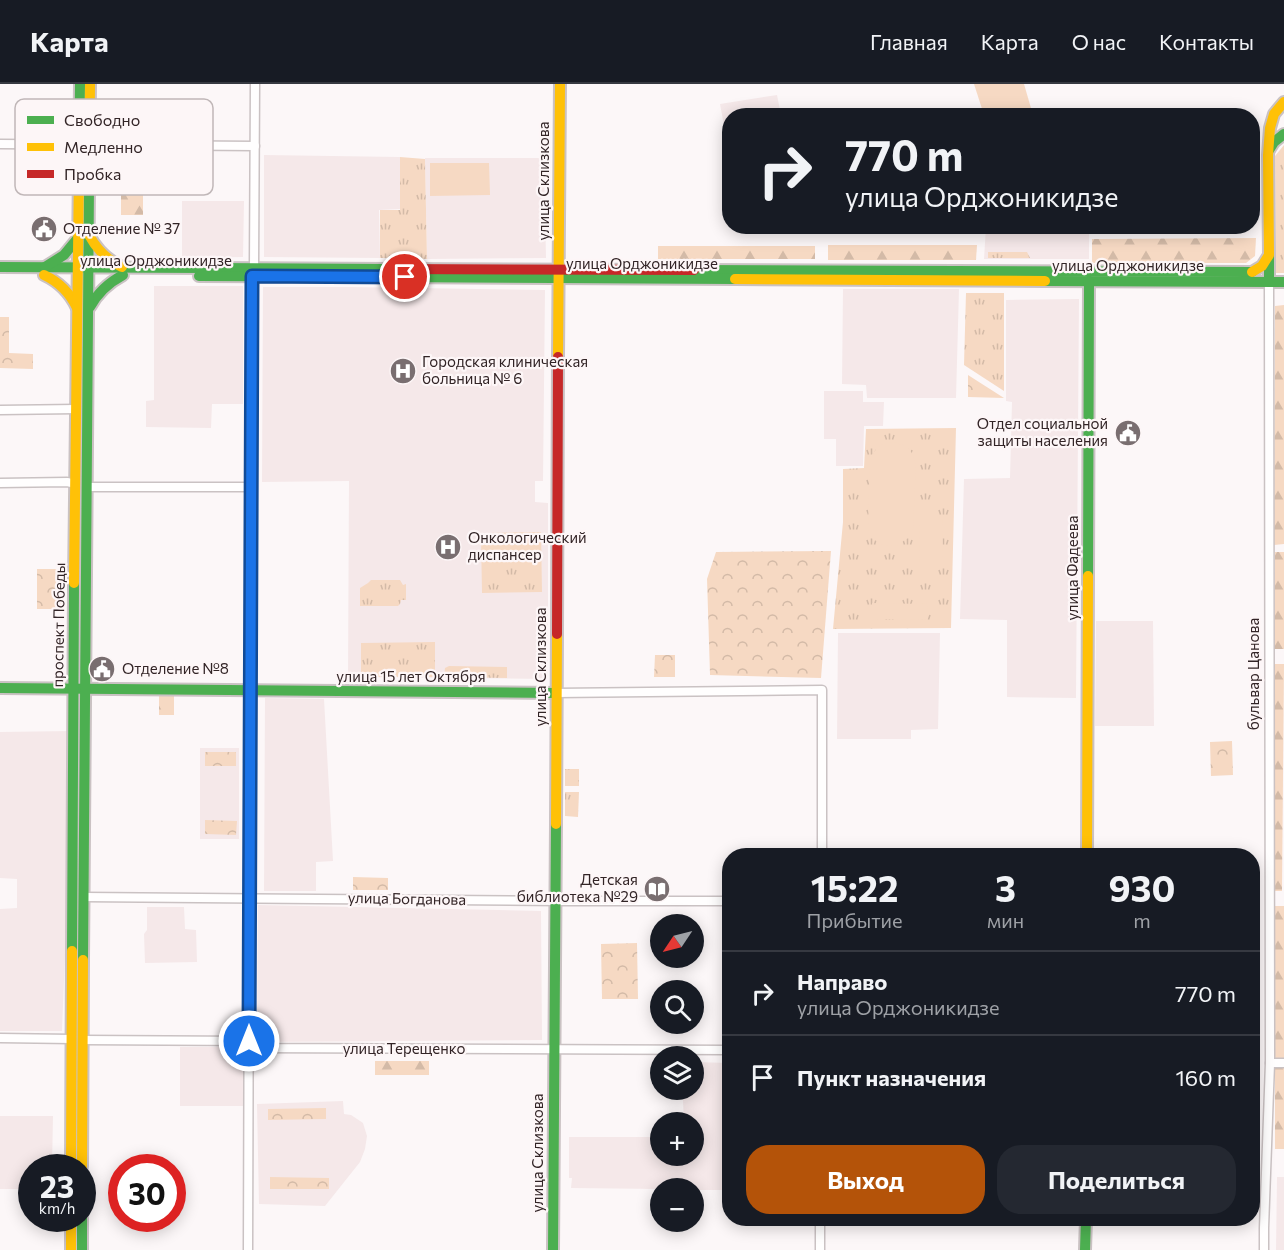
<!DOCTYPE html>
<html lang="ru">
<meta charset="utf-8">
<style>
:root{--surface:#171b24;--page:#242831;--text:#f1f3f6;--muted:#9ea1a6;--line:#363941;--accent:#b45309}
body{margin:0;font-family:Commissioner,sans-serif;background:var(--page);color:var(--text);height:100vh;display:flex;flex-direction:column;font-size:22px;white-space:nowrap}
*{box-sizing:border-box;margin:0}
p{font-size:20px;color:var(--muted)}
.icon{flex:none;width:33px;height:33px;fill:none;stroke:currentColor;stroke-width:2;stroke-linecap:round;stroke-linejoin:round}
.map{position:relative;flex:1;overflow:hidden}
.panel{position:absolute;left:722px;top:764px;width:538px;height:378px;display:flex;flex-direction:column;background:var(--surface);border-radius:24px;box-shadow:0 3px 15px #0003}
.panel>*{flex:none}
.hud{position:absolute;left:722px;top:24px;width:538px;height:126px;border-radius:24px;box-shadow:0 3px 15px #0003;background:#171b24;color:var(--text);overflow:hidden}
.needle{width:39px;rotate:235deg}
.buttons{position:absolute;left:650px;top:830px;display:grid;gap:12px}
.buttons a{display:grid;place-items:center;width:54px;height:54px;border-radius:50%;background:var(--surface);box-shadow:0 3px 15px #0003;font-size:30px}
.speed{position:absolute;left:18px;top:1070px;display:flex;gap:12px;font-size:30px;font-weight:700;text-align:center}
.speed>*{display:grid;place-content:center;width:78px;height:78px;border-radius:50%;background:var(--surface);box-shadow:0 3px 15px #0003;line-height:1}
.speed small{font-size:15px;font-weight:400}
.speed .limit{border:9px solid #d22;background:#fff;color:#111}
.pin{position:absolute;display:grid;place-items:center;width:51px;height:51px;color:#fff;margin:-26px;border:3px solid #fff;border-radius:50%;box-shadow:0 2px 6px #0007}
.me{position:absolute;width:66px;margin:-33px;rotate:0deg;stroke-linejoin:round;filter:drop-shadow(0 0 4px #0008)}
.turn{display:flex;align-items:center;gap:21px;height:126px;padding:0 24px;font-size:27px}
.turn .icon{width:78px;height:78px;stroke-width:2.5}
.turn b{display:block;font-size:42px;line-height:51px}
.eta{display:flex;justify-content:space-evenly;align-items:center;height:102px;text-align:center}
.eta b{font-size:36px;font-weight:700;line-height:42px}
.action{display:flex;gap:12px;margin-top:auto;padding:12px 24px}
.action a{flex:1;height:69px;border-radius:24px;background:var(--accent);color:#fff;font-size:24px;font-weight:700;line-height:69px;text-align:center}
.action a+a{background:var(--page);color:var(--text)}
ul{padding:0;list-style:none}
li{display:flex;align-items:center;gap:18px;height:84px;padding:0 24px;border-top:2px solid var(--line)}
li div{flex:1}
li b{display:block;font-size:22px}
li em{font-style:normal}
header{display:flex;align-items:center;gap:36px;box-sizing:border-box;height:84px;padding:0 30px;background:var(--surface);border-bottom:2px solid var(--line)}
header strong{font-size:28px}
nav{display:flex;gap:33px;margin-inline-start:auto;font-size:21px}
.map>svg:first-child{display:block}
.built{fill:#f5e8e9}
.grass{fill:url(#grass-tufts);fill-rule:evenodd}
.forest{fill:url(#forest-firs)}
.park{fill:url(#park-crowns)}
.pitch{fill:#f6d9c3}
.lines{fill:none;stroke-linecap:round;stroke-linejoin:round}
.street-casing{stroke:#cac2c3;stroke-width:11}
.fast-casing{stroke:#cac2c3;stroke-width:14}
.slow-casing{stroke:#cac2c3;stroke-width:14}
.jam-casing{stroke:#cac2c3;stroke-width:14}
.street{stroke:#fffefe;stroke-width:8}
.fast{stroke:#4caf50;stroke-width:10}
.slow{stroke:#ffc107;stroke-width:10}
.jam{stroke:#c62828;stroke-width:10}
.route-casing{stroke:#114b97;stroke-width:15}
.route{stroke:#1a73e8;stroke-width:10}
.labels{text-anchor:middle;stroke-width:4.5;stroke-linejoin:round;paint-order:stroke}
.street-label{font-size:15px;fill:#322426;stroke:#fdf6f7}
.poi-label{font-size:15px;fill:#322426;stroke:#fdf6f7;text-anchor:start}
.key{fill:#fdf6f7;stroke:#c0b7b8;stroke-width:1.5}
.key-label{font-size:16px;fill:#322426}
</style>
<header>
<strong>Карта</strong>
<nav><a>Главная</a><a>Карта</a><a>О нас</a><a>Контакты</a></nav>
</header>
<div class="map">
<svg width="1284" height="1166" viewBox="0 0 1284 1166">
<defs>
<pattern id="grass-tufts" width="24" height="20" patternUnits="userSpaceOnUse" patternTransform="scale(1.5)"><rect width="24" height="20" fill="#f6d9c3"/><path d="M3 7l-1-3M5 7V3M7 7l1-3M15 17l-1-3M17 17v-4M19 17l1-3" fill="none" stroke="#d3baa7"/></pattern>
<pattern id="forest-firs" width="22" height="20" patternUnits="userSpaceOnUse" patternTransform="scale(1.5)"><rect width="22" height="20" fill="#f6d9c3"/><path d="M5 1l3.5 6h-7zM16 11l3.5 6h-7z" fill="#d3baa7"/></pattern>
<pattern id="park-crowns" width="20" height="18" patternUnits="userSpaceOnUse" patternTransform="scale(1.5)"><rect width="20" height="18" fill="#f6d9c3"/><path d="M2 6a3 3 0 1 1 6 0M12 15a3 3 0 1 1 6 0" fill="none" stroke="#d3baa7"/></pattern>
</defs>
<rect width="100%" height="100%" fill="#fcf7f8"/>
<g class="built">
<polygon points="777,11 781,31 729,32 729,69 720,20"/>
<polygon points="264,71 400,73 400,125 379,126 380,174 264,173"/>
<polygon points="425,74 544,74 546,174 427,175"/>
<polygon points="182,117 244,117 243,173 182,174"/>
<polygon points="986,143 1089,143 1089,175 984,175"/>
<polygon points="154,202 243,202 243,320 212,320 211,344 146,343 146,317 154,316"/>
<polygon points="263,203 351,203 545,206 543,397 535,397 535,418 548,419 548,595 348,593 349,397 262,398"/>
<polygon points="843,205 959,205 956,314 867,314 866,301 842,300"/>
<polygon points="1079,215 1076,614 1007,613 1007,536 960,535 964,395 1010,394 1012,318 1006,317 1006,216"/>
<polygon points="824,307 863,307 863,318 884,318 883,342 864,342 863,382 836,382 836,355 824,355"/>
<polygon points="1096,537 1153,537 1154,642 1095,642"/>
<polygon points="838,549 940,549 938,645 911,646 911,655 837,655"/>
<polygon points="265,614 324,615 333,777 316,778 316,807 264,807"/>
<polygon points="71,647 69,772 62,947 0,947 0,825 17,824 17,795 0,794 0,648"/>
<rect x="200" y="664" width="39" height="91"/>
<polygon points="258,821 541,827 542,956 257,958"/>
<polygon points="147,823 184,823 185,845 196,846 197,878 145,879 144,850 147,846"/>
<rect x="180" y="963" width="63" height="59"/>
<polygon points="693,978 729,979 729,1106 693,1106 693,1104 660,1104 660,1105 571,1104 572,1094 569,1094 569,1053 660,1053 660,1071 693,1071 693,1038 684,1038 683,1017 684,1005 693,1005"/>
<polygon points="343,1017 344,1030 351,1031 363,1039 367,1052 365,1065 360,1078 325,1122 259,1120 257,1020"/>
<polygon points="0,1032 53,1032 52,1083 32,1083 31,1105 0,1105"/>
<polygon points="1277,1093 1284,1093 1284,1166 1276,1166"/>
</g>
<g class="grass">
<polygon points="1284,61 1284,189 1276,189 1275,72"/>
<polygon points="400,73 425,75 427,175 380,174 380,126 400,126"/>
<polygon points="988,168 1027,168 1030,174 988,174"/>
<polygon points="966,209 1004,209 1004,307 964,281"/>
<path d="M 956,344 L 951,544 L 833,545 L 843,438 L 843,385 L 864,384 L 866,345 ZM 872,520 L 927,520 L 927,535 L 873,535 Z"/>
<polygon points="541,448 542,508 482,509 481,453 487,449"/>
<polygon points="371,496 400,496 403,501 406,500 406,516 401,516 400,520 398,522 360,522 360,504 368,499"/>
<polygon points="435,558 435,593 361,593 361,559"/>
<polygon points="449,582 507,583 507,594 444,593 445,584"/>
<rect x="565" y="685" width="14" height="17"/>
<polygon points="565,708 579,708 578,733 565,732"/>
</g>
<g class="forest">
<rect x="121" y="92" width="22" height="39"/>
<polygon points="1256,154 1255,172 1246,179 1092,179 1092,155"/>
<polygon points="828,161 977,161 976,176 828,176"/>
<rect x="658" y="162" width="157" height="13"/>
<polygon points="1284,221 1284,460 1274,461 1275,222"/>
<polygon points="1275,468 1284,468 1284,565 1274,565"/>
<polygon points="1274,580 1284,580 1282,807 1274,807"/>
<polygon points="174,611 174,631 159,631 159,612"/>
<polygon points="1274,822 1284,822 1284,975 1275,975"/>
<rect x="375" y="977" width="54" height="14"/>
<rect x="1275" y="984" width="9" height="81"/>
</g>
<g class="park">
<polygon points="0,233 9,233 9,269 33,270 33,285 0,284"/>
<polygon points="968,291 1004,314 968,313"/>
<polygon points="831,467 821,594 710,591 707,495 716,468"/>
<polygon points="37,485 64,485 63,525 37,525"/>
<polygon points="655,571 675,571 675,593 654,593"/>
<polygon points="1232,657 1233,691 1211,692 1210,658"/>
<rect x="205" y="668" width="31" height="14"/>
<polygon points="205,736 237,737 236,751 205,750"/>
<polygon points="353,793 388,794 388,806 353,806"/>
<polygon points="637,859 638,915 602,915 601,860"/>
<polygon points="326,1024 326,1035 268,1036 268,1025"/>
<polygon points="270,1093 329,1094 329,1105 270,1105"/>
</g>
<g class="pitch">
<polygon points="974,0 1024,0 1033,31 984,31"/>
<polygon points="430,79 489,79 490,111 430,112"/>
<path d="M 894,358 L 908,363 L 913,371 L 916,380 L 913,444 L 909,453 L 898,461 L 889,462 L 880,460 L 872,454 L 868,445 L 870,376 C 874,364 882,358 894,358 Z"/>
<polygon points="919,435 942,435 943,479 920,479"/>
<polygon points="872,519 928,520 927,536 872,535"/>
</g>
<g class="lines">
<defs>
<g id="street">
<polyline points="0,60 255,62"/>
<polyline points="254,184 255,0"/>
<polyline points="0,326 77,325"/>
<polyline points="0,399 67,398 76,400"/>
<polyline points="87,403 251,403"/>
<polyline points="556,609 822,606 822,771"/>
<polyline points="84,813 562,817 729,817"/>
<polyline points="0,954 72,955"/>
<polyline points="83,956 249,957 253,964 729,966"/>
<polyline points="1270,979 1284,979"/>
<polyline points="248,1166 251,192"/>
<polyline points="820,1166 820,1134"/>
<polyline points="1264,1166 1264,1144 1270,979 1269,198"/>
</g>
<g id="fast">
<polyline points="1269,66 1274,58 1284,50"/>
<polyline points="79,86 80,0"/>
<polyline points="1269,171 1269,198"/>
<polyline points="0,183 390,185"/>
<polyline points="45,183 64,171 78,154"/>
<polyline points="694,186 1252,188"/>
<polyline points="199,192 735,195"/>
<polyline points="1045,197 1284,198"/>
<path d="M 90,223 C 98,208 108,199 123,191"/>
<polyline points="1088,492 1089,197"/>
<polyline points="0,604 556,609"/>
<polyline points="72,867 74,499"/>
<polyline points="83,876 89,101"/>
<polyline points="82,1134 82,1166"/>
<polyline points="553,1166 556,740"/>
<polyline points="1085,1166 1086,1134"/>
</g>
<g id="slow">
<polyline points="89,101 90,0"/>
<path d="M 89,151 C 97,166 107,176 122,183"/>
<polyline points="1252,188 1262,182 1269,171 1268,71 1270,44 1274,30 1284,18"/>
<path d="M 44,191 C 59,198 70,209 77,224"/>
<polyline points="735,195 1045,197"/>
<polyline points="558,273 560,0"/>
<polyline points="74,499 79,86"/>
<polyline points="556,740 557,550"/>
<polyline points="1087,771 1088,492"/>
<polyline points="71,1083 72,867"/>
<polyline points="82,1083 83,876"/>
<polyline points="71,1134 71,1166"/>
</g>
<g id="jam">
<polyline points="390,185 694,186"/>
<polyline points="557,550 558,273"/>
</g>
</defs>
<use href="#street" class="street-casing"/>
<use href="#fast" class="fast-casing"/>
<use href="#slow" class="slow-casing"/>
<use href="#jam" class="jam-casing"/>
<use href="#street" class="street"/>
<use href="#fast" class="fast"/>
<use href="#slow" class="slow"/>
<use href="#jam" class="jam"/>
</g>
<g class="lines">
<defs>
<polyline id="route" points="249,957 252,192 405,193"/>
</defs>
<use href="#route" class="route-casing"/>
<use href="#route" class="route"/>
</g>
<defs>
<symbol id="civic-disc" viewBox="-11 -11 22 22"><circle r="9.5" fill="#796e70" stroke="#fdf6f7"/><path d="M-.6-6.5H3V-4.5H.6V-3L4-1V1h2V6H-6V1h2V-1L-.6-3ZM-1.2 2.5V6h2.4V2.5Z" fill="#fff"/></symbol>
<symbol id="hospital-disc" viewBox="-11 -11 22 22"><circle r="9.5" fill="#796e70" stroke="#fdf6f7"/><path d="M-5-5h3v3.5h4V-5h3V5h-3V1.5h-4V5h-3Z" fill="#fff"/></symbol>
<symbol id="library-disc" viewBox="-11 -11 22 22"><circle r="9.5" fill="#796e70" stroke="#fdf6f7"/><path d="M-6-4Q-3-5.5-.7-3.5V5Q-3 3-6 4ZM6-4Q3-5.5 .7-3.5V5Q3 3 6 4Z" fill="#fff"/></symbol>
</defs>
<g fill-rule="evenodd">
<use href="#civic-disc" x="29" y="130" width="30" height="30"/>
<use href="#hospital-disc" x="388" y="272" width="30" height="30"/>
<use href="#civic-disc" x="1113" y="334" width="30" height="30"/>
<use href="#hospital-disc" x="433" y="448" width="30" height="30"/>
<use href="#civic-disc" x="87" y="570" width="30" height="30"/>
<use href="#library-disc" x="642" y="790" width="30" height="30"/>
</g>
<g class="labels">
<g class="street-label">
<text transform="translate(544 97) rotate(-90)" y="5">улица Склизкова</text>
<text x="156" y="182">улица Орджоникидзе</text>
<text x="642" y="185">улица Орджоникидзе</text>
<text x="1128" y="187">улица Орджоникидзе</text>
<text transform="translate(1073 484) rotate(-90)" y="5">улица Фадеева</text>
<text transform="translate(59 541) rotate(-89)" y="5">проспект Победы</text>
<text transform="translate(541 583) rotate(-90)" y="5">улица Склизкова</text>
<text transform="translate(1254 590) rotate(-90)" y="5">бульвар Цанова</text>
<text x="411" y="598">улица 15 лет Октября</text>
<text transform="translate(407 815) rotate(1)" y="5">улица Богданова</text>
<text x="404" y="970">улица Терещенко</text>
<text transform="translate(538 1069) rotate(-90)" y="5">улица Склизкова</text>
</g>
<g class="poi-label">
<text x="63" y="150">Отделение № 37</text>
<text x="422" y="283">Городская клиническая<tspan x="422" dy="17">больница № 6</tspan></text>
<text x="1108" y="345" text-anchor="end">Отдел социальной<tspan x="1108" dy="17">защиты населения</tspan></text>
<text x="468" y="459">Онкологический<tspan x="468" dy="17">диспансер</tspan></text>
<text x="122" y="590">Отделение №8</text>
<text x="638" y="801" text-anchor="end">Детская<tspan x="638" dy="17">библиотека №29</tspan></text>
</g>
</g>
<rect x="15" y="15" width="198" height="96" rx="9" class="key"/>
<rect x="27" y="32" width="27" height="8" fill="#4caf50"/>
<rect x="27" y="59" width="27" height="8" fill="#ffc107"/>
<rect x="27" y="86" width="27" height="8" fill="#c62828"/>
<g class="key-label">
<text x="64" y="42">Свободно</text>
<text x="64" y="69">Медленно</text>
<text x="64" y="96">Пробка</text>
</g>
</svg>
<div class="buttons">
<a><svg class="needle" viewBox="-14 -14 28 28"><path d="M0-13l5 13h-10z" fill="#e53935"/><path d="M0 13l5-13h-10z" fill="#9ea1a6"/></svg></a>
<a><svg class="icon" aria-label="search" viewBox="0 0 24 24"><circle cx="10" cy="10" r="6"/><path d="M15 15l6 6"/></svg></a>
<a><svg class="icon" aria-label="layers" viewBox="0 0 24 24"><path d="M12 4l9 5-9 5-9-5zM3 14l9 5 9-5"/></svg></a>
<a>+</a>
<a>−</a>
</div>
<div class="speed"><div>23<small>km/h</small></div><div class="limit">30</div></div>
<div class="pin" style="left:405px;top:193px;background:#d93025"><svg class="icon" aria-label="arrive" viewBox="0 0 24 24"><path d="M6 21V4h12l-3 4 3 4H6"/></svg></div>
<svg class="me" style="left:249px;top:957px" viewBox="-20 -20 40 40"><circle r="17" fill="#1a73e8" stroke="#fff" stroke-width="3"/><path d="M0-11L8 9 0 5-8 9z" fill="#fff"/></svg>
<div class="hud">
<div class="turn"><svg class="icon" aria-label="right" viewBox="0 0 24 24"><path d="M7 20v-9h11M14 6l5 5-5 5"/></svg><div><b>770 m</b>улица Орджоникидзе</div></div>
</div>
<section class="panel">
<div class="eta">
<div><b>15:22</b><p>Прибытие</p></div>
<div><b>3</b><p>мин</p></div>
<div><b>930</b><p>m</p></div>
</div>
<ul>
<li><svg class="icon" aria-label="right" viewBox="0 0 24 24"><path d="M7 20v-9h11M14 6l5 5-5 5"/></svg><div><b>Направо</b><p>улица Орджоникидзе</p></div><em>770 m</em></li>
<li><svg class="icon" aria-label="arrive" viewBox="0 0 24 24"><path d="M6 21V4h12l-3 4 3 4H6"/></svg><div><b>Пункт назначения</b></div><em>160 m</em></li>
</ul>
<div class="action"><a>Выход</a><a>Поделиться</a></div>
</section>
</div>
